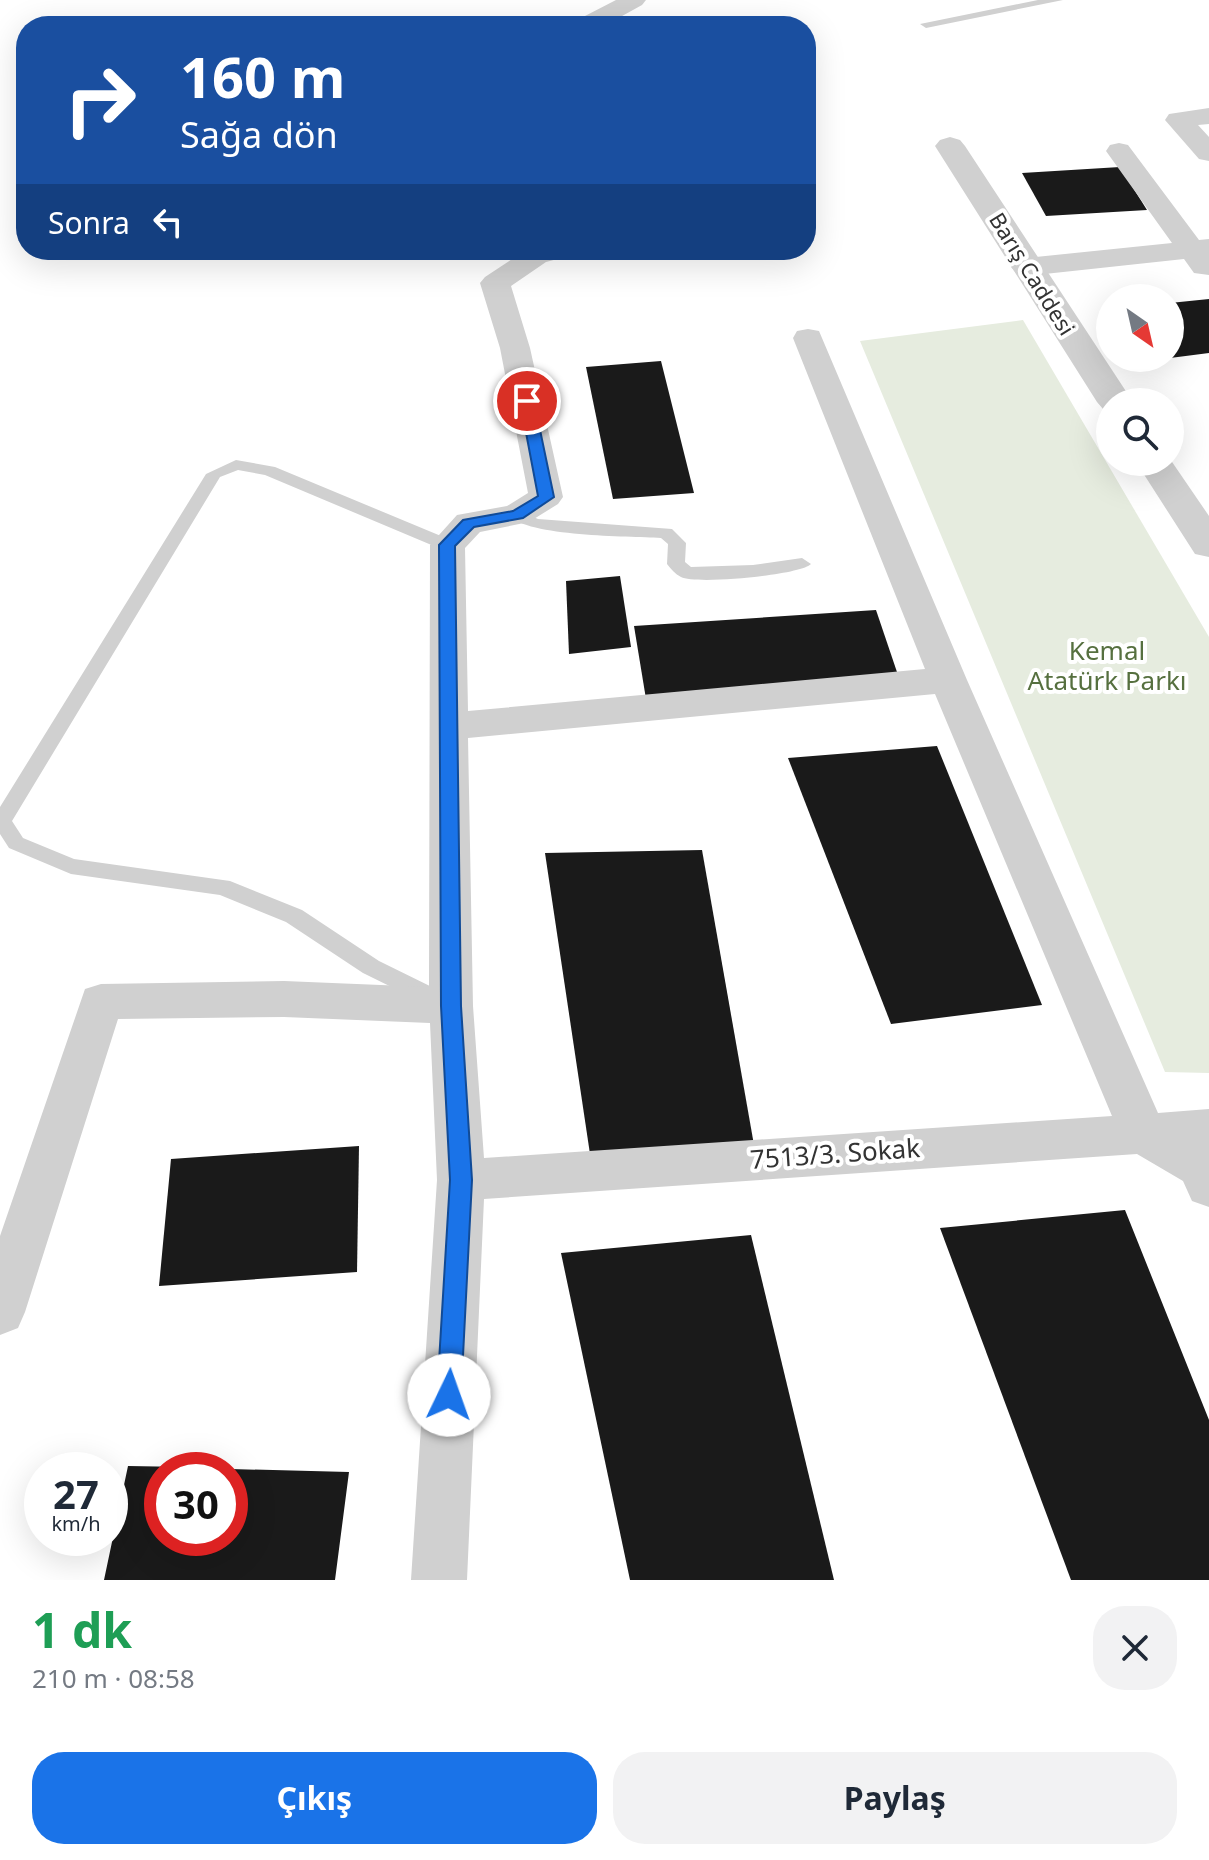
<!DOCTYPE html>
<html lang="tr">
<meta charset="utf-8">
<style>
:root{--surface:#fff;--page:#f2f2f3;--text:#1f2937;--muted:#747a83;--accent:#1a73e8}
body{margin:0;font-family:"Noto Sans",sans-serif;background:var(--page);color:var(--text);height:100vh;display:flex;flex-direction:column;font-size:30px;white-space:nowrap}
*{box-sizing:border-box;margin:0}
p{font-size:26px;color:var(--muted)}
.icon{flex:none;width:44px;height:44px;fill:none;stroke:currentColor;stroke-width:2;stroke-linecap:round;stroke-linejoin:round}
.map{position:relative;height:1580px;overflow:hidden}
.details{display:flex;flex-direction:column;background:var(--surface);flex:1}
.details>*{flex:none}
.banner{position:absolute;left:16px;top:16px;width:800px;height:244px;border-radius:32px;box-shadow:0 8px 32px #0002;background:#1a4fa0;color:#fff;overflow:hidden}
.needle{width:52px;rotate:146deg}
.fabs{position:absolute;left:1096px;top:284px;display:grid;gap:16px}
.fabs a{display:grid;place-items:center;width:88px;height:88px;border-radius:50%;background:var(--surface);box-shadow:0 8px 32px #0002;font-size:40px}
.speed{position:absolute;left:24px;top:1452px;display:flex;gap:16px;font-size:40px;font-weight:700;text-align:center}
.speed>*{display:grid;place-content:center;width:104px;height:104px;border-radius:50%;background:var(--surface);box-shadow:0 8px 32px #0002;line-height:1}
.speed small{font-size:20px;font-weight:400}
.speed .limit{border:12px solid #d22;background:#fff;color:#111}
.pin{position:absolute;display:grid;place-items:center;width:68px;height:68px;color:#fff;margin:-34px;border:4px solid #fff;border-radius:50%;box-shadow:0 2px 8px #0007}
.me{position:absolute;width:88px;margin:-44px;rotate:3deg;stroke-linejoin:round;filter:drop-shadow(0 0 6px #0008)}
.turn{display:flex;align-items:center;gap:28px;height:168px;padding:0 32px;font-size:36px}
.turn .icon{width:104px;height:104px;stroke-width:2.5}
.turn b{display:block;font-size:56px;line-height:68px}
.then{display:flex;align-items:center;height:76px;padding:0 32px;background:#0003;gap:16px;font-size:30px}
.round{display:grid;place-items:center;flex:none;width:84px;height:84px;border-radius:32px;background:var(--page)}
.headline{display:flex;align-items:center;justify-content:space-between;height:136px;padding:0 32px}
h1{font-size:48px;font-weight:700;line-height:60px;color:#1e9e55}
.button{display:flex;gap:16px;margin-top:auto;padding:16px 32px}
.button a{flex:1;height:92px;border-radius:32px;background:var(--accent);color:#fff;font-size:32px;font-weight:700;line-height:92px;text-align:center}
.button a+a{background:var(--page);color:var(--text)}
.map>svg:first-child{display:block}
.green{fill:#e6ecdf}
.building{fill:#1a1a1a}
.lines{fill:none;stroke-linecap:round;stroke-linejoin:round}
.service{fill:#d0d0d0;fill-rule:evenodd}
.minor{fill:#d0d0d0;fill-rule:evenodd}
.tertiary{fill:#d0d0d0;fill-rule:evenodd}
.route{fill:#1a73e8;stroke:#114b97;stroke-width:2}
.labels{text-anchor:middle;stroke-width:8;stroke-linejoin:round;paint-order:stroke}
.far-street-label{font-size:22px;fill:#333;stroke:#fff}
.park-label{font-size:26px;fill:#56703f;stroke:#fff}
.street-label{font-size:26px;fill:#333;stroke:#fff}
</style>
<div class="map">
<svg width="1209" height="1580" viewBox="0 0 1209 1580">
<rect width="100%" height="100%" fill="#fff"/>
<polygon class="green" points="1023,320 1209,637 1209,1073 1165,1072 860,341"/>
<g class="building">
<polygon points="1120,167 1147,210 1046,216 1022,173"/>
<polygon points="1209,299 1209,353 1170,358 1170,303"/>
<polygon points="661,361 694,493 613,499 586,367"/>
<polygon points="620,576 631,647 569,654 566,581"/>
<polygon points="876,610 899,678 646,699 634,626"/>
<polygon points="937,746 1042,1005 891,1024 788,758"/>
<polygon points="702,850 754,1145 590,1154 545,853"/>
<polygon points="359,1146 357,1272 159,1286 171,1159"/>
<polygon points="1125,1210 1209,1420 1209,1580 1071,1580 940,1228"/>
<polygon points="751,1235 834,1580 630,1580 561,1253"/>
<polygon points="128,1466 186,1467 186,1470 162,1470 162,1538 230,1538 230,1469 349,1472 335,1580 104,1580"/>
</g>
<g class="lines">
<g class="service">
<polygon points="1038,0 1063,0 926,28 920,24"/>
<polygon points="236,460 275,467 453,541 456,545 447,550 441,549 265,475 238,470 220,477 12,821 23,838 74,859 230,881 302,910 379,961 440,991 443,997 440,1003 432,1006 424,1003 363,973 286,922 220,895 71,874 9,848 0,834 0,807 206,474"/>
<path d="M 517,510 L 538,519 L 672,529 L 686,543 L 685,562 L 691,567 L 753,565 L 802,558 L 811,564 C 801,575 696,585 681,577 C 675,574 671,569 667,564 L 668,544 L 661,538 C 628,536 528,537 508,515 L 511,511 Z"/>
</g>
<g class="minor">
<polygon points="616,0 646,0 642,5 604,26 580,26 585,16"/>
<polygon points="1209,108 1209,124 1198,125 1209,137 1209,161 1199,159 1165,120 1169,114"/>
<polygon points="1119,143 1128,145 1199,240 1209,239 1209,275 1194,273 1184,259 1026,276 1016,273 1011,267 1016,261 1026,258 1172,243 1106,151 1110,145"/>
<path d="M 526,250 L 573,250 L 569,256 L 546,262 L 511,286 L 530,348 L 563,497 L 558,504 L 529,522 L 480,532 L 465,548 L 468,711 L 925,669 L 793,338 L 797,331 L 808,329 L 819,331 L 967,680 L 1158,1113 L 1209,1109 L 1209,1207 L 1192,1201 L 1183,1181 L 1137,1154 L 484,1199 L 467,1580 L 411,1580 L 437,1180 L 430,1023 L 284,1017 L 118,1019 L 25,1312 L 18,1328 L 0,1335 L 0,1236 L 85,989 L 101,984 L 284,981 L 429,987 L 430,545 L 457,515 L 507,506 L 528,493 L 500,348 L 480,283 L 485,277 ZM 935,694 L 1112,1116 L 484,1158 L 473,1006 L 468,738 Z"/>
</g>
<g class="tertiary">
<polygon points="950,137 960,140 965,146 1133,402 1110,402 1110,411 1103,409 1097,402 935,146 940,140"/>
<polygon points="1170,459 1209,516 1209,557 1195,554 1136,462 1170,462"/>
</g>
</g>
<polygon class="route" points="527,396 534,401 554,497 523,518 474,527 455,546 461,1006 472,1180 461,1395 457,1403 449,1407 440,1403 437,1395 450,1180 441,1006 439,545 463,520 513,511 538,496 520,401"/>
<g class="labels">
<g class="far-street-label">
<text transform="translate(1032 274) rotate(58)" y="8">Barış Caddesi</text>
</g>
<g class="park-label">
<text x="1107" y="660">Kemal<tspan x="1107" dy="30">Atatürk Parkı</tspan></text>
</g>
<g class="street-label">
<text transform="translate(835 1154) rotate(-4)" y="9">7513/3. Sokak</text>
</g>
</g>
</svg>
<div class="fabs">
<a><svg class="needle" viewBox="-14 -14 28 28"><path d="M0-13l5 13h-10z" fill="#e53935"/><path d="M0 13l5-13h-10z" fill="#747a83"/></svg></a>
<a><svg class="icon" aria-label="search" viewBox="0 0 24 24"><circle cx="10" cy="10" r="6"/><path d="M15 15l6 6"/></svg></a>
</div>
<div class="speed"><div>27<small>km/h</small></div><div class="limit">30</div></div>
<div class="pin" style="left:527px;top:401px;background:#d93025"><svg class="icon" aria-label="arrive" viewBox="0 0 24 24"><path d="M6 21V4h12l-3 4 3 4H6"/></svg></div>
<svg class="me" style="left:449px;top:1395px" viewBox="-20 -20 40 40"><circle r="19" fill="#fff"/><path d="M0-13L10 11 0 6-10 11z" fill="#1a73e8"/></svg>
<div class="banner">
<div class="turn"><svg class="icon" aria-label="right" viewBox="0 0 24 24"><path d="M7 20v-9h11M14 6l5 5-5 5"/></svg><div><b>160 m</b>Sağa dön</div></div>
<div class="then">Sonra<svg class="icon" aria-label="left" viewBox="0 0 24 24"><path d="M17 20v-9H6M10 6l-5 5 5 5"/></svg></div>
</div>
</div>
<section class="details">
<div class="headline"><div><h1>1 dk</h1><p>210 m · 08:58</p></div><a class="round"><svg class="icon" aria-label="close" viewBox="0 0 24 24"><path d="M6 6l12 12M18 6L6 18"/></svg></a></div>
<div class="button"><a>Çıkış</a><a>Paylaş</a></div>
</section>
